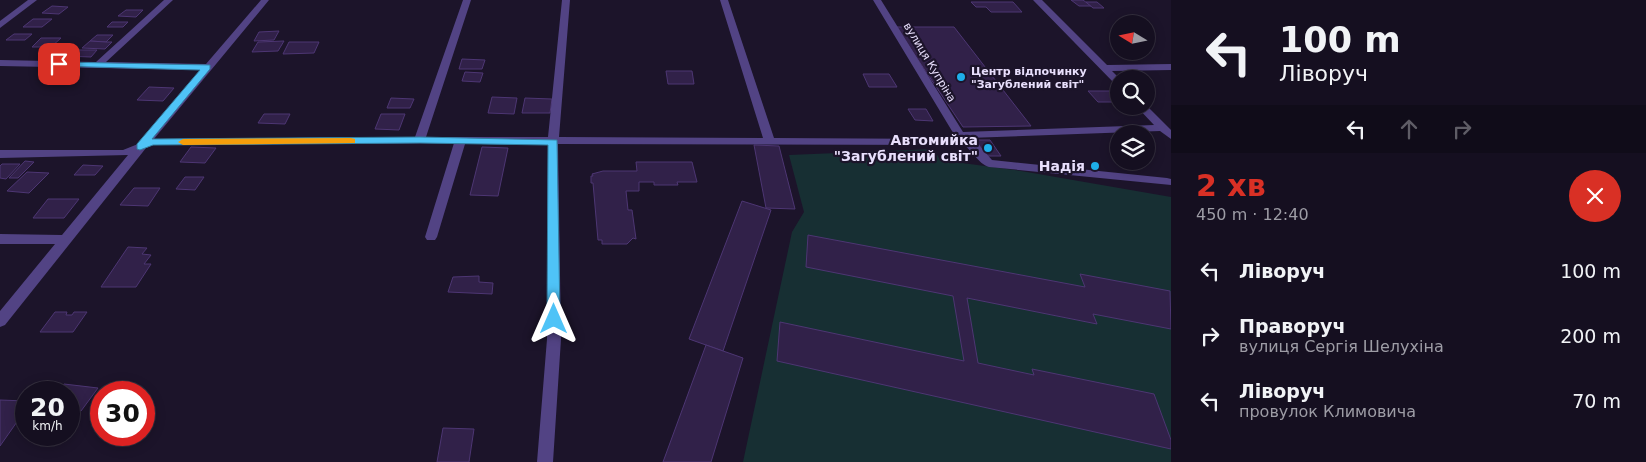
<!DOCTYPE html>
<html lang="uk">
<meta charset="utf-8">
<style>
:root{--surface:#150f20;--page:#221d2d;--text:#f1f3f6;--muted:#9d9ca5;--line:#342f3e;--accent:#d93025}
body{margin:0;font-family:"DejaVu Sans",sans-serif;background:var(--page);color:var(--text);height:100vh;display:flex;flex-direction:column;font-size:19px;white-space:nowrap}
*{box-sizing:border-box;margin:0}
p{font-size:16px;color:var(--muted)}
.icon{flex:none;width:28px;height:28px;fill:none;stroke:currentColor;stroke-width:2;stroke-linecap:round;stroke-linejoin:round}
.map{position:relative;flex:1;overflow:hidden}
.sheet{display:flex;flex-direction:column;background:var(--surface);width:475px}
.sheet>*{flex:none}
.guide{background:#150f20;color:var(--text);overflow:hidden}
.needle{width:32px;rotate:280deg}
.fabs{position:absolute;left:1110px;top:15px;display:grid;gap:10px}
.fabs a{display:grid;place-items:center;width:45px;height:45px;border-radius:50%;background:var(--surface);box-shadow:0 2px 12px #0003,0 0 0 1px var(--line);font-size:25px}
.speed{position:absolute;left:15px;top:381px;display:flex;gap:10px;font-size:25px;font-weight:700;text-align:center}
.speed>*{display:grid;place-content:center;width:65px;height:65px;border-radius:50%;background:var(--surface);box-shadow:0 2px 12px #0003,0 0 0 1px var(--line);line-height:1}
.speed small{font-size:12px;font-weight:400}
.speed .limit{border:8px solid #d22;background:#fff;color:#111}
.pin{position:absolute;display:grid;place-items:center;width:42px;height:42px;color:#fff;margin:-21px;border-radius:10px;box-shadow:0 2px 8px #0006}
.me{position:absolute;width:55px;margin:-28px;rotate:0deg;stroke-linejoin:round;filter:drop-shadow(0 0 4px #0008)}
.turn{display:flex;align-items:center;gap:18px;height:105px;padding:0 25px;font-size:22px}
.turn .icon{width:65px;height:65px;stroke-width:2.5}
.turn b{display:block;font-size:35px;line-height:42px}
.lanes{display:flex;align-items:center;height:48px;padding:0 25px;background:#0003;justify-content:center;gap:25px;direction:ltr}
.lanes .off{opacity:.35}
.round{display:grid;place-items:center;flex:none;width:52px;height:52px;border-radius:26px;background:var(--page)}
.summary{display:flex;align-items:center;justify-content:space-between;height:85px;padding:0 25px}
h1{font-size:30px;font-weight:700;line-height:38px;color:var(--accent)}
ul{padding:0;list-style:none}
li{display:flex;align-items:center;gap:15px;height:65px;padding:0 25px}
li div{flex:1}
li b{display:block;font-size:19px}
li em{font-style:normal}
main{display:flex;flex:1;min-height:0}
.map>svg:first-child{display:block}
.green{fill:#172f33}
.building{fill:#312149;stroke:#4d3673}
.lines{fill:none;stroke-linecap:round;stroke-linejoin:round}
.minor{fill:#524384;fill-rule:evenodd}
.route{fill:#4fc3f7;stroke:#337fa1}
.slow{fill:#f59e0b}
.poi-dot{fill:#1eaee9;stroke:#1c142a;stroke-width:2}
.labels{text-anchor:middle;stroke-width:4.5;stroke-linejoin:round;paint-order:stroke}
.far-street-label{font-size:11px;fill:#e8dffc;stroke:#1c142a}
.far-poi-label{font-size:11px;font-weight:bold;fill:#e8dffc;stroke:#1c142a;text-anchor:start}
.poi-label{font-size:14px;font-weight:bold;fill:#e8dffc;stroke:#1c142a;text-anchor:end}
</style>
<main>
<div class="map">
<svg width="1171" height="462" viewBox="0 0 1171 462">
<rect width="100%" height="100%" fill="#1c142a"/>
<polygon class="green" points="934,149 940,160 1021,171 1171,197 1171,462 743,462 792,232 804,212 789,155"/>
<g class="building">
<polygon points="1071,0 1083,0 1091,6 1079,6"/>
<polygon points="971,2 1013,2 1022,12 991,12 986,7 976,7"/>
<polygon points="1086,2 1097,2 1104,8 1093,8"/>
<polygon points="52,6 68,7 59,14 42,13"/>
<polygon points="126,10 143,10 136,17 118,16"/>
<polygon points="33,19 52,19 42,27 23,27"/>
<polygon points="112,22 128,22 123,27 107,27"/>
<polygon points="896,27 954,27 1031,126 963,127"/>
<polygon points="279,31 274,40 254,41 259,32"/>
<polygon points="14,34 32,34 25,40 6,40"/>
<polygon points="97,35 113,35 106,42 90,41"/>
<polygon points="41,38 61,38 51,47 32,47"/>
<polygon points="90,41 106,42 112,42 105,49 82,48"/>
<polygon points="284,41 278,51 252,52 258,42"/>
<polygon points="289,42 319,42 314,53 283,54"/>
<polygon points="72,50 97,50 91,57 65,56"/>
<polygon points="462,59 485,60 482,69 459,69"/>
<polygon points="666,71 692,71 694,84 668,84"/>
<polygon points="465,72 483,73 480,82 462,81"/>
<polygon points="863,74 889,74 897,87 869,87"/>
<polygon points="149,87 174,88 163,101 137,100"/>
<polygon points="1088,91 1115,91 1119,95 1119,102 1098,102"/>
<polygon points="492,97 517,98 514,114 488,113"/>
<polygon points="391,98 414,99 410,108 387,108"/>
<polygon points="525,98 552,99 550,113 522,113"/>
<polygon points="908,109 926,109 933,121 915,120"/>
<polygon points="264,114 290,114 285,124 258,123"/>
<polygon points="381,114 405,114 399,130 375,129"/>
<polygon points="976,140 990,140 1001,156 986,156"/>
<polygon points="754,145 779,146 795,209 766,208"/>
<polygon points="191,147 216,148 205,163 180,162"/>
<polygon points="482,147 508,148 498,196 470,195"/>
<polygon points="25,161 34,162 18,178 9,178"/>
<polygon points="636,162 692,162 697,182 677,182 678,185 654,185 654,182 639,182 639,191 626,191 628,210 632,210 636,239 633,238 627,244 602,244 602,240 598,240 593,183 591,183 591,176 593,176 592,174 603,171 637,171"/>
<polygon points="2,164 20,164 6,179 0,178 0,166"/>
<polygon points="83,165 103,166 95,175 74,175"/>
<polygon points="27,172 49,173 29,193 7,191"/>
<polygon points="185,177 204,177 195,190 176,189"/>
<polygon points="134,188 160,188 148,206 120,205"/>
<polygon points="48,199 79,199 64,218 33,218"/>
<polygon points="742,201 771,210 723,351 689,339"/>
<polygon points="808,235 1085,287 1080,274 1170,291 1171,329 1093,314 1097,324 967,298 978,363 1034,375 1032,369 1154,394 1171,440 1171,449 777,361 780,322 964,361 953,296 806,267"/>
<polygon points="128,247 147,248 142,254 151,255 144,264 151,264 136,287 101,287"/>
<polygon points="479,276 479,282 493,283 492,294 448,292 453,277"/>
<polygon points="55,312 67,312 66,315 72,315 74,312 87,312 73,332 40,332"/>
<polygon points="706,345 743,358 711,462 663,462"/>
<polygon points="64,384 98,388 81,411 69,409 69,392 57,392"/>
<polygon points="0,400 26,401 26,409 0,446"/>
<polygon points="443,428 474,429 469,462 437,462"/>
</g>
<g class="lines">
<g class="minor">
<polygon points="28,0 37,0 0,28 0,21"/>
<path d="M 164,0 L 173,0 L 106,62 L 206,64 L 261,0 L 269,0 L 154,139 L 415,137 L 463,0 L 471,0 L 426,137 L 548,137 L 562,0 L 570,0 L 559,137 L 763,138 L 720,0 L 728,0 L 774,138 L 951,139 L 955,136 L 873,0 L 881,0 L 963,132 L 1154,125 L 1136,106 L 1146,105 L 1171,130 L 1171,139 L 1160,131 L 968,138 L 977,143 L 992,160 L 1167,178 L 1171,179 L 1171,185 L 989,167 C 978,164 971,148 960,142 L 953,145 L 558,144 L 561,339 L 553,462 L 537,462 L 547,339 L 548,144 L 465,144 L 437,237 L 435,240 L 427,240 L 425,237 L 454,143 L 153,145 L 146,148 L 5,325 L 0,327 L 0,311 L 55,244 L 0,244 L 0,234 L 62,235 L 128,155 L 0,158 L 0,150 L 123,150 L 138,144 L 201,70 L 0,66 L 0,60 L 96,62 Z"/>
<polygon points="1033,0 1042,0 1107,65 1171,64 1171,70 1112,71 1120,79 1119,86 1116,85"/>
</g>
</g>
<polygon class="route" points="59,62 210,65 210,69 152,139 420,137 557,140 560,319 558,323 554,324 549,323 547,319 548,145 420,143 153,145 140,150 137,149 137,144 200,70 56,66 55,64"/>
<polygon class="slow" points="351,138 355,139 355,143 183,145 178,142 183,139"/>
<g class="poi-dot">
<circle cx="961" cy="77" r="5"/>
<circle cx="988" cy="148" r="5"/>
<circle cx="1095" cy="166" r="5"/>
</g>
<g class="labels">
<g class="far-street-label">
<text transform="translate(930 62) rotate(59)" y="4">вулиця Купріна</text>
</g>
<g class="far-poi-label">
<text x="971" y="75">Центр відпочинку<tspan x="971" dy="13">"Загублений світ"</tspan></text>
</g>
<g class="poi-label">
<text x="978" y="145">Автомийка<tspan x="978" dy="16">"Загублений світ"</tspan></text>
<text x="1085" y="171">Надія</text>
</g>
</g>
</svg>
<div class="fabs">
<a><svg class="needle" viewBox="-14 -14 28 28"><path d="M0-13l5 13h-10z" fill="#e53935"/><path d="M0 13l5-13h-10z" fill="#9d9ca5"/></svg></a>
<a><svg class="icon" aria-label="search" viewBox="0 0 24 24"><circle cx="10" cy="10" r="6"/><path d="M15 15l6 6"/></svg></a>
<a><svg class="icon" aria-label="layers" viewBox="0 0 24 24"><path d="M12 4l9 5-9 5-9-5zM3 14l9 5 9-5"/></svg></a>
</div>
<div class="speed"><div>20<small>km/h</small></div><div class="limit">30</div></div>
<div class="pin" style="left:59px;top:64px;background:#d93025"><svg class="icon" aria-label="arrive" viewBox="0 0 24 24"><path d="M6 21V4h12l-3 4 3 4H6"/></svg></div>
<svg class="me" style="left:554px;top:319px" viewBox="-20 -20 40 40"><path d="M0-17L14 15 0 8-14 15z" fill="#4fc3f7" stroke="#fff" stroke-width="4"/></svg>
</div>
<section class="sheet">
<div class="guide">
<div class="turn"><svg class="icon" aria-label="left" viewBox="0 0 24 24"><path d="M17 20v-9H6M10 6l-5 5 5 5"/></svg><div><b>100 m</b>Ліворуч</div></div>
<div class="lanes"><svg class="icon" aria-label="left" viewBox="0 0 24 24"><path d="M17 20v-9H6M10 6l-5 5 5 5"/></svg><svg class="icon off" aria-label="ahead" viewBox="0 0 24 24"><path d="M12 20V5M6 11l6-6 6 6"/></svg><svg class="icon off" aria-label="right" viewBox="0 0 24 24"><path d="M7 20v-9h11M14 6l5 5-5 5"/></svg></div>
</div>
<div class="summary"><div><h1>2 хв</h1><p>450 m · 12:40</p></div><a class="round" style="background:#d93025;color:#fff"><svg class="icon" aria-label="close" viewBox="0 0 24 24"><path d="M6 6l12 12M18 6L6 18"/></svg></a></div>
<ul>
<li><svg class="icon" aria-label="left" viewBox="0 0 24 24"><path d="M17 20v-9H6M10 6l-5 5 5 5"/></svg><div><b>Ліворуч</b></div><em>100 m</em></li>
<li><svg class="icon" aria-label="right" viewBox="0 0 24 24"><path d="M7 20v-9h11M14 6l5 5-5 5"/></svg><div><b>Праворуч</b><p>вулиця Сергія Шелухіна</p></div><em>200 m</em></li>
<li><svg class="icon" aria-label="left" viewBox="0 0 24 24"><path d="M17 20v-9H6M10 6l-5 5 5 5"/></svg><div><b>Ліворуч</b><p>провулок Климовича</p></div><em>70 m</em></li>
</ul>
</section>
</main>
